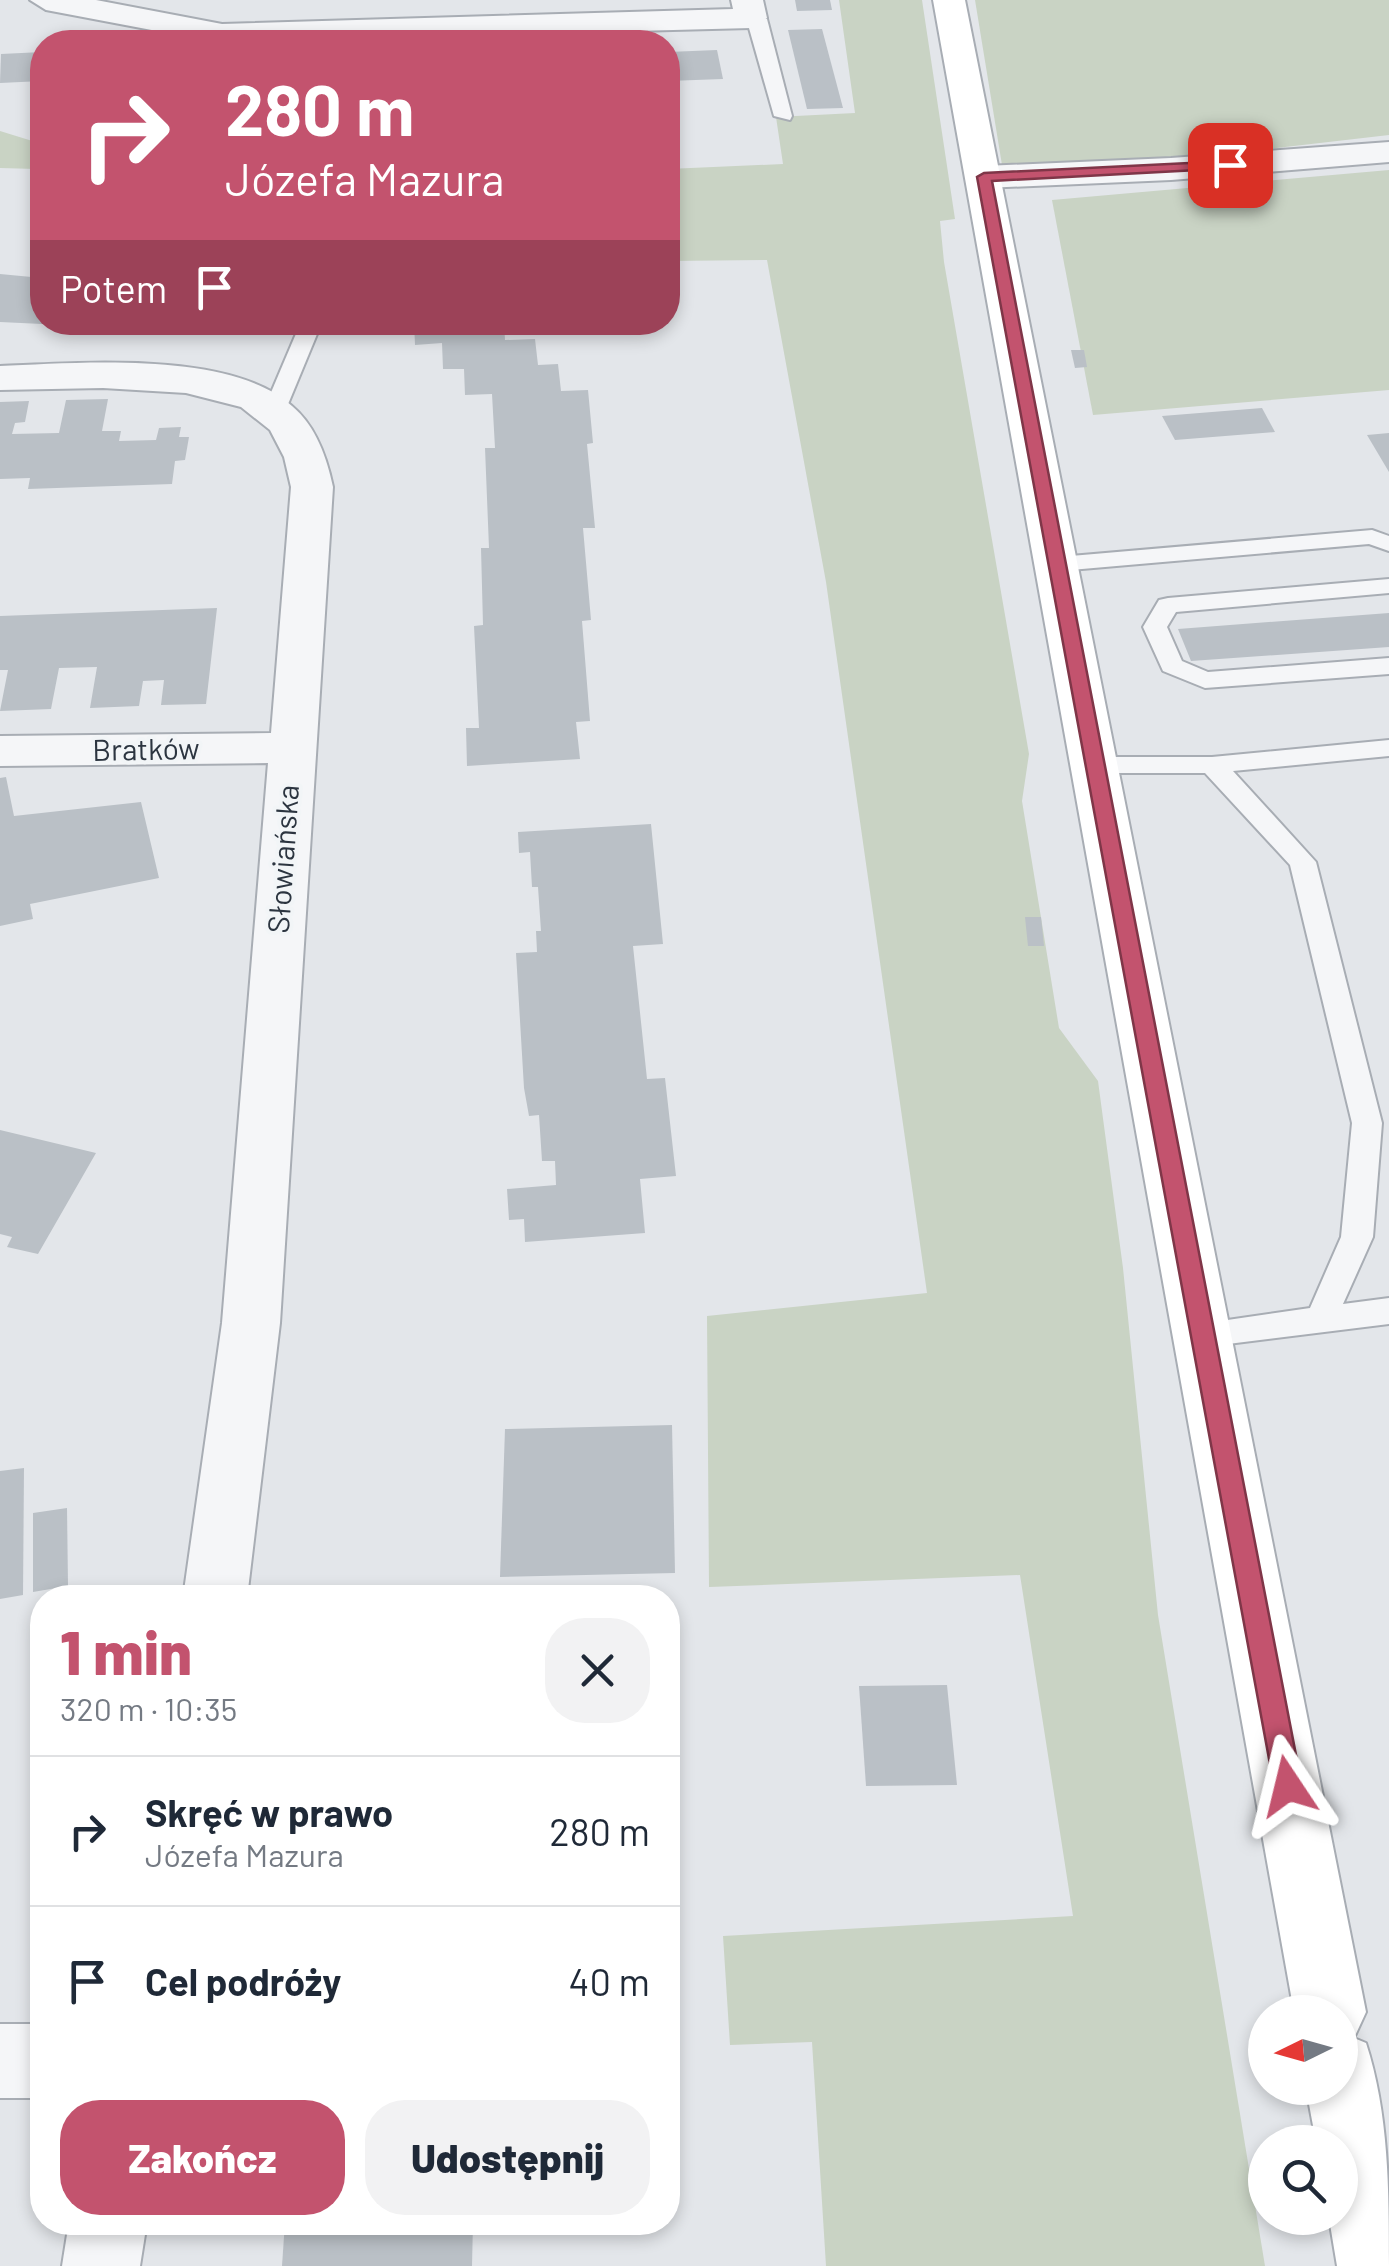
<!DOCTYPE html>
<html lang="pl">
<meta charset="utf-8">
<style>
:root{--surface:#fff;--page:#f2f2f3;--text:#1f2937;--muted:#747a83;--line:#e0e1e3;--accent:#c3536e}
body{margin:0;font-family:Barlow,sans-serif;background:var(--page);color:var(--text);height:100vh;display:flex;flex-direction:column;font-size:38px;white-space:nowrap}
*{box-sizing:border-box;margin:0}
p{font-size:32px;color:var(--muted)}
.icon{flex:none;width:55px;height:55px;fill:none;stroke:currentColor;stroke-width:2;stroke-linecap:round;stroke-linejoin:round}
.map{position:relative;flex:1;overflow:hidden}
.drawer{position:absolute;left:30px;top:1585px;width:650px;height:650px;display:flex;flex-direction:column;background:var(--surface);border-radius:40px;box-shadow:0 5px 15px #0003}
.drawer>*{flex:none}
.banner{position:absolute;left:30px;top:30px;width:650px;height:305px;border-radius:40px;box-shadow:0 5px 15px #0003;background:#c3536e;color:#fff;overflow:hidden}
.needle{width:65px;rotate:265deg}
.controls{position:absolute;left:1248px;top:1995px;display:grid;gap:20px}
.controls a{display:grid;place-items:center;width:110px;height:110px;border-radius:50%;background:var(--surface);box-shadow:0 5px 15px #0003;font-size:50px}
.pin{position:absolute;display:grid;place-items:center;width:85px;height:85px;color:#fff;margin:-42px;border-radius:20px;box-shadow:0 5px 15px #0006}
.me{position:absolute;width:110px;margin:-55px;rotate:350deg;stroke-linejoin:round;filter:drop-shadow(0 0 8px #0008)}
.turn{display:flex;align-items:center;gap:35px;height:210px;padding:0 30px;font-size:45px}
.turn .icon{width:130px;height:130px;stroke-width:2.5}
.turn b{display:block;font-size:70px;line-height:85px}
.then{display:flex;align-items:center;height:95px;padding:0 30px;background:#0003;gap:20px;font-size:38px}
.round{display:grid;place-items:center;flex:none;width:105px;height:105px;border-radius:40px;background:var(--page)}
.summary{display:flex;align-items:center;justify-content:space-between;height:170px;padding:0 30px}
h1{font-size:60px;font-weight:800;line-height:75px;color:var(--accent)}
.action{display:flex;gap:20px;margin-top:auto;padding:20px 30px}
.action a{flex:1;height:115px;border-radius:40px;background:var(--accent);color:#fff;font-size:40px;font-weight:800;line-height:115px;text-align:center}
.action a+a{background:var(--page);color:var(--text)}
ul{padding:0;list-style:none}
li{display:flex;align-items:center;gap:30px;height:150px;padding:0 30px;border-top:2px solid var(--line)}
li div{flex:1}
li b{display:block;font-size:38px}
li em{font-style:normal}
.map>svg:first-child{display:block}
.green{fill:#c9d3c4}
.building{fill:#bac0c6}
.lines{fill:none;stroke-linecap:round;stroke-linejoin:round}
.lane-casing{stroke:#a8adb4;stroke-width:4}
.street-casing{stroke:#a8adb4;stroke-width:4}
.secondary-casing{stroke:#a8adb4;stroke-width:4}
.lane{fill:#f5f6f8;fill-rule:evenodd}
.street{fill:#f5f6f8;fill-rule:evenodd}
.secondary{fill:#fff;fill-rule:evenodd}
.route{fill:#c3536e;stroke:#7f3648;stroke-width:2.5}
.labels{text-anchor:middle;stroke-width:8;stroke-linejoin:round;paint-order:stroke}
.street-label{font-size:30px;fill:#2c3540;stroke:#f2f5f7}
</style>
<div class="map">
<svg width="1389" height="2266" viewBox="0 0 1389 2266">
<rect width="100%" height="100%" fill="#e3e6ea"/>
<g class="green">
<polygon points="839,0 922,0 955,219 940,221 944,262 1029,754 1022,801 1059,1028 1098,1081 1123,1268 1158,1615 1265,2266 826,2266 812,2042 730,2045 723,1936 1073,1916 1020,1575 709,1587 707,1316 927,1293 826,582 767,260 668,261 668,169 783,164 776,117 855,113"/>
<polygon points="975,0 1389,0 1389,135 1171,160 1002,165"/>
<polygon points="0,131 42,144 36,169 0,168"/>
<polygon points="1389,170 1389,390 1093,415 1052,200"/>
</g>
<g class="building">
<polygon points="795,0 830,0 832,10 797,11"/>
<polygon points="822,29 843,108 807,109 788,30"/>
<polygon points="717,50 723,79 668,81 668,52"/>
<polygon points="42,52 42,81 0,83 1,54"/>
<polygon points="0,274 42,278 42,324 0,322"/>
<polygon points="151,322 266,322 260,333"/>
<polygon points="414,322 504,322 505,340 535,339 538,365 558,364 561,391 588,390 593,443 587,444 595,528 583,528 591,620 582,621 590,721 576,722 580,759 467,766 466,728 479,728 474,626 483,625 481,548 489,548 485,448 495,448 492,394 465,395 464,369 443,369 442,343 415,345"/>
<polygon points="1071,350 1084,350 1087,367 1075,368"/>
<polygon points="108,399 102,431 121,431 119,441 156,440 159,428 181,427 179,437 189,437 185,460 175,461 172,484 28,489 30,478 0,479 0,402 29,401 25,422 15,423 12,434 59,433 66,400"/>
<polygon points="1262,408 1275,432 1175,440 1162,416"/>
<polygon points="1389,433 1389,472 1367,435"/>
<polygon points="217,608 206,704 161,705 164,680 143,681 139,706 90,708 97,667 59,668 51,709 0,711 8,670 0,670 0,616"/>
<polygon points="1389,613 1389,647 1191,661 1178,629"/>
<polygon points="6,777 14,816 141,802 159,878 30,904 33,919 0,926 0,778"/>
<polygon points="651,824 663,944 633,946 647,1079 665,1078 676,1176 640,1179 645,1233 525,1242 524,1219 509,1220 507,1189 556,1185 555,1161 542,1161 539,1115 529,1116 524,1088 516,953 537,952 536,931 541,931 538,887 532,887 530,852 519,853 518,832"/>
<polygon points="1025,917 1041,917 1044,946 1028,946"/>
<polygon points="0,1130 96,1153 38,1254 7,1247 12,1237 0,1234"/>
<polygon points="672,1425 675,1573 500,1577 505,1429"/>
<polygon points="24,1468 23,1595 0,1599 0,1471"/>
<polygon points="67,1508 68,1586 33,1592 33,1513"/>
<polygon points="947,1685 957,1785 866,1786 859,1686"/>
<polygon points="285,2222 473,2222 472,2266 282,2266"/>
</g>
<g class="lines">
<defs>
<g id="lane">
<polygon points="745,14 767,19 792,116 790,120 774,116"/>
<polygon points="301,322 322,322 286,409 275,416 267,414 264,409"/>
<polygon points="1372,530 1389,536 1389,551 1369,544 1059,571 1047,564 1059,557"/>
<polygon points="1389,579 1389,593 1176,612 1167,627 1182,661 1208,672 1389,658 1389,674 1205,688 1163,671 1143,627 1159,600 1168,598"/>
<polygon points="1389,740 1389,756 1233,771 1316,862 1382,1123 1373,1237 1343,1304 1389,1298 1389,1324 1204,1347 1193,1343 1188,1334 1193,1325 1310,1308 1341,1237 1352,1123 1290,865 1205,773 1094,773 1081,765 1094,757 1212,757"/>
</g>
<g id="street">
<polygon points="30,0 96,0 222,24 733,9 731,0 763,0 767,18 751,28 215,42 46,10"/>
<polygon points="1389,142 1389,162 1171,180 984,188 971,185 966,177 971,169 984,166 1171,158"/>
<path d="M 0,366 C 78,363 231,350 292,406 C 316,426 327,458 333,487 L 280,1323 L 247,1598 L 183,1598 L 222,1323 L 268,763 L 0,766 L 0,736 L 271,733 L 291,487 L 284,457 L 270,430 L 241,407 L 186,393 L 103,388 L 0,390 Z"/>
<rect x="0" y="2024" width="42" height="74"/>
<polygon points="69,2222 147,2222 140,2266 62,2266"/>
</g>
<path id="secondary" d="M 933,0 L 965,0 L 1366,2012 L 1354,2038 L 1366,2043 C 1389,2114 1389,2190 1389,2266 L 1337,2266 L 1329,2218 L 1340,2218 L 1340,2142 L 1316,2142 L 1306,2088 L 1340,2088 L 1340,2012 L 1294,2012 Z"/>
</defs>
<use href="#lane" class="lane-casing"/>
<use href="#street" class="street-casing"/>
<use href="#secondary" class="secondary-casing"/>
<use href="#lane" class="lane"/>
<use href="#street" class="street"/>
<use href="#secondary" class="secondary"/>
</g>
<polygon class="route" points="1230,161 1237,165 1235,168 992,181 1302,1786 1298,1796 1288,1800 1278,1796 1274,1786 977,177 984,173"/>
<g class="labels">
<g class="street-label">
<text transform="translate(146 750) rotate(-1)" y="10">Bratków</text>
<text transform="translate(284 859) rotate(-86)" y="10">Słowiańska</text>
</g>
</g>
</svg>
<div class="controls">
<a><svg class="needle" viewBox="-14 -14 28 28"><path d="M0-13l5 13h-10z" fill="#e53935"/><path d="M0 13l5-13h-10z" fill="#747a83"/></svg></a>
<a><svg class="icon" aria-label="search" viewBox="0 0 24 24"><circle cx="10" cy="10" r="6"/><path d="M15 15l6 6"/></svg></a>
</div>
<div class="pin" style="left:1230px;top:165px;background:#d93025"><svg class="icon" aria-label="arrive" viewBox="0 0 24 24"><path d="M6 21V4h12l-3 4 3 4H6"/></svg></div>
<svg class="me" style="left:1288px;top:1786px" viewBox="-20 -20 40 40"><path d="M0-17L14 15 0 8-14 15z" fill="#c3536e" stroke="#fff" stroke-width="4"/></svg>
<div class="banner">
<div class="turn"><svg class="icon" aria-label="right" viewBox="0 0 24 24"><path d="M7 20v-9h11M14 6l5 5-5 5"/></svg><div><b>280 m</b>Józefa Mazura</div></div>
<div class="then">Potem<svg class="icon" aria-label="arrive" viewBox="0 0 24 24"><path d="M6 21V4h12l-3 4 3 4H6"/></svg></div>
</div>
<section class="drawer">
<div class="summary"><div><h1>1 min</h1><p>320 m · 10:35</p></div><a class="round"><svg class="icon" aria-label="close" viewBox="0 0 24 24"><path d="M6 6l12 12M18 6L6 18"/></svg></a></div>
<ul>
<li><svg class="icon" aria-label="right" viewBox="0 0 24 24"><path d="M7 20v-9h11M14 6l5 5-5 5"/></svg><div><b>Skręć w prawo</b><p>Józefa Mazura</p></div><em>280 m</em></li>
<li><svg class="icon" aria-label="arrive" viewBox="0 0 24 24"><path d="M6 21V4h12l-3 4 3 4H6"/></svg><div><b>Cel podróży</b></div><em>40 m</em></li>
</ul>
<div class="action"><a>Zakończ</a><a>Udostępnij</a></div>
</section>
</div>
